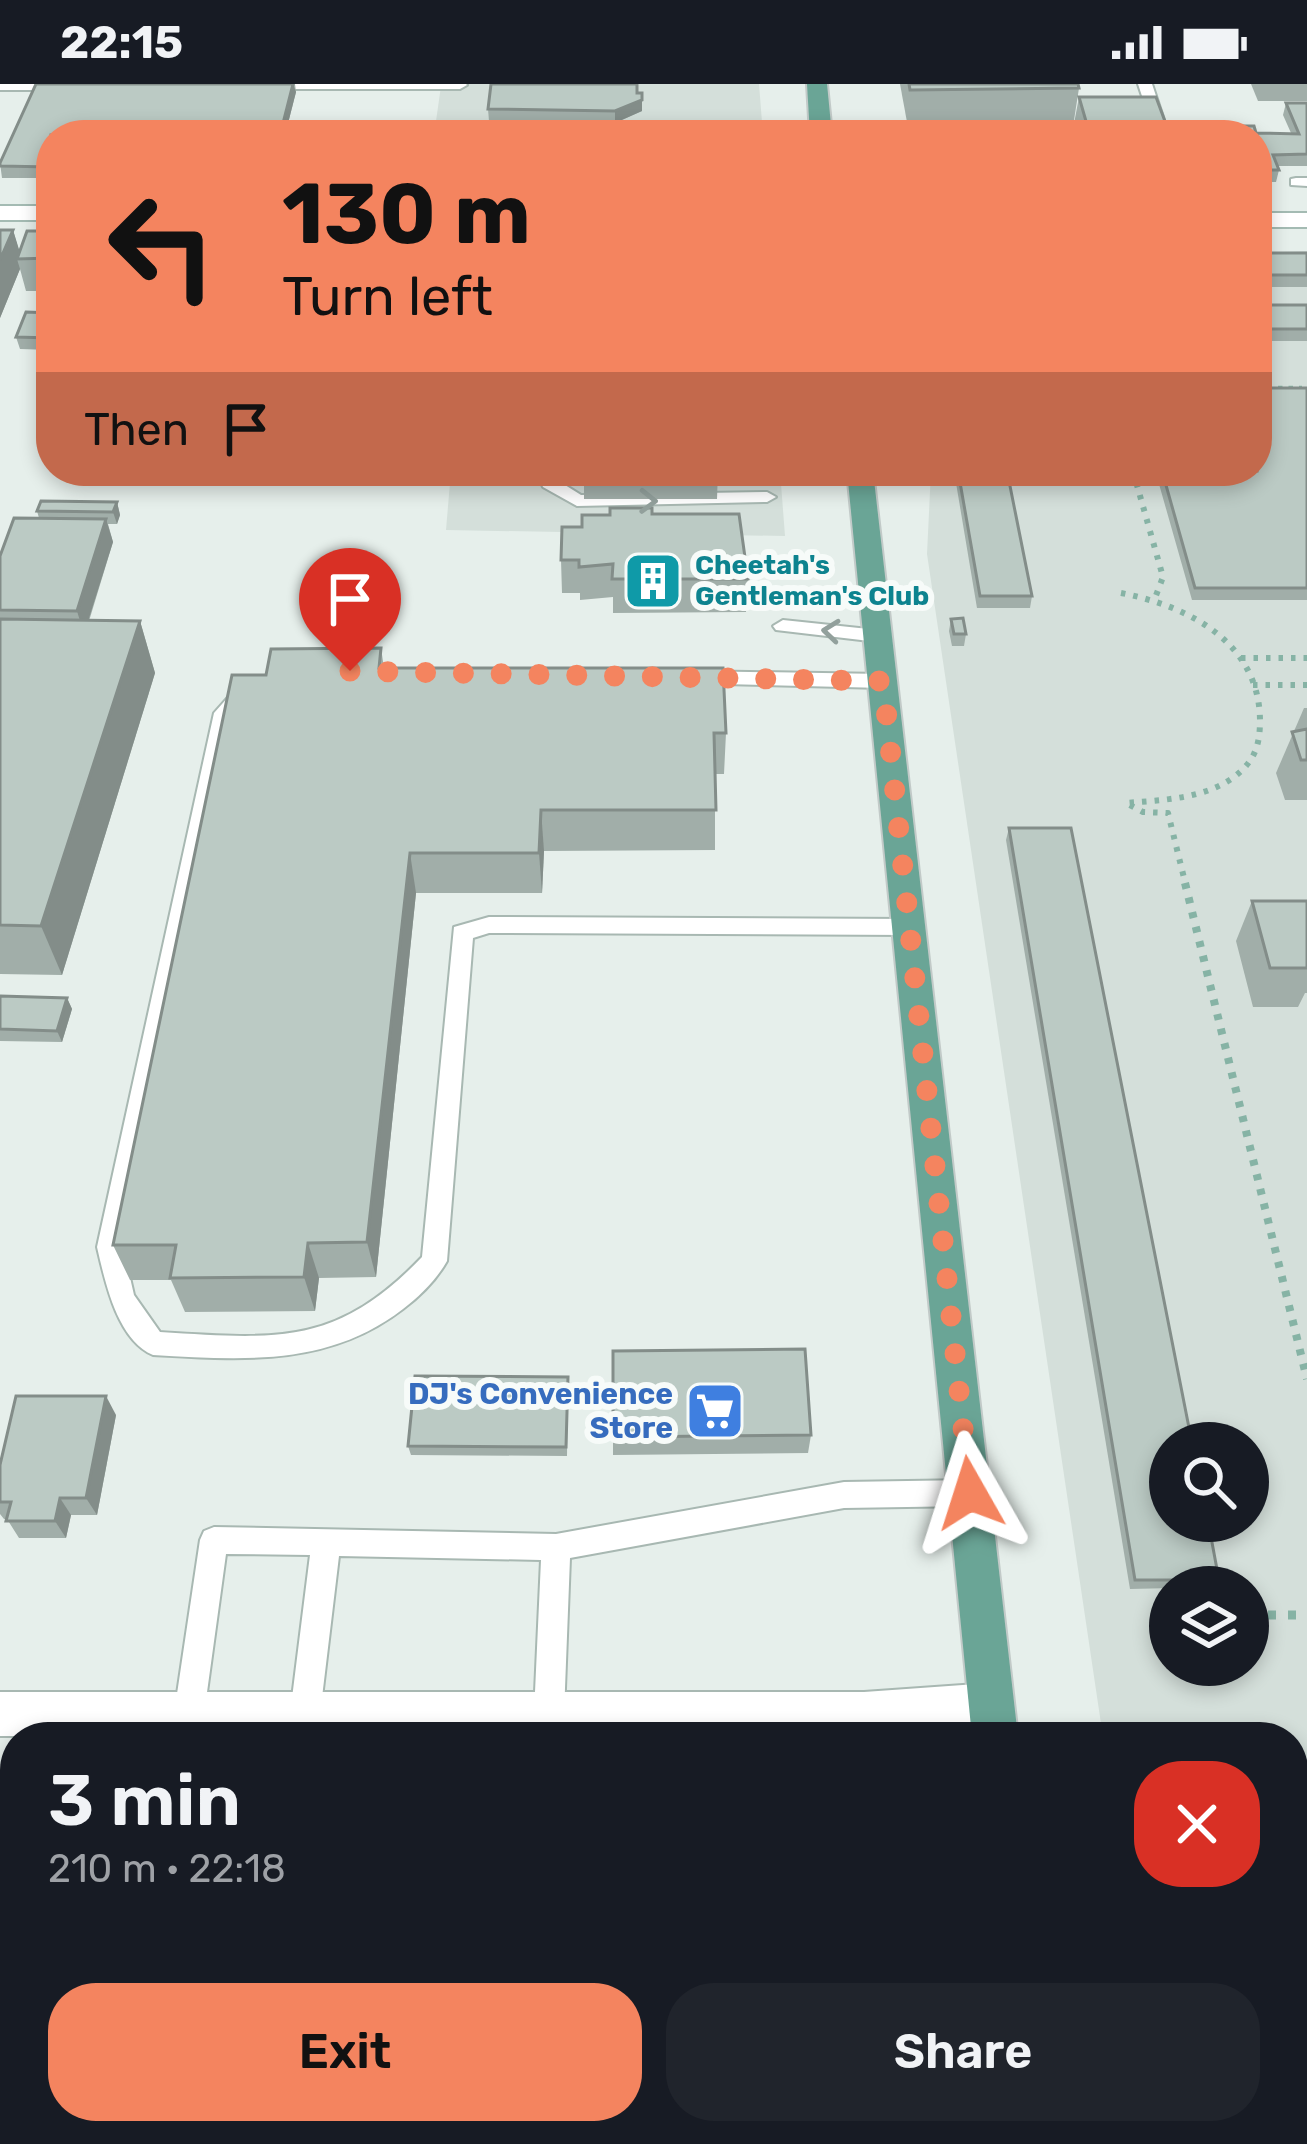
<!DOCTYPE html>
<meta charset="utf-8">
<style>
:root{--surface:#171b24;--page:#20242c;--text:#f1f3f6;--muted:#9ea1a6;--accent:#f4845f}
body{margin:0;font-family:Rubik,sans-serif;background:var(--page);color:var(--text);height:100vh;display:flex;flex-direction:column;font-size:45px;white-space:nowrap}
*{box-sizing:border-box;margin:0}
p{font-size:39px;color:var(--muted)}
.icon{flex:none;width:66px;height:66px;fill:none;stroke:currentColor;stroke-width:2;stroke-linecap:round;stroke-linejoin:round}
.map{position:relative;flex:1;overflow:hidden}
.sheet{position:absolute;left:0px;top:1638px;width:1308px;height:423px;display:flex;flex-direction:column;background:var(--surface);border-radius:48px 48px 0 0;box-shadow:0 6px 18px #0003}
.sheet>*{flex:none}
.top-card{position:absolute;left:36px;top:36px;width:1236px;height:366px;border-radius:48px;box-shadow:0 6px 18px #0003;background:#f4845f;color:#111;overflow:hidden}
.tools{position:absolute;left:1149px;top:1338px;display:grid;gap:24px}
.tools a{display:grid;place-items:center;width:120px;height:120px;border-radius:50%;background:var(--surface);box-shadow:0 6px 18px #0003;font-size:60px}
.pin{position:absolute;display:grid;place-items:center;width:102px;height:102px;color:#fff;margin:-123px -51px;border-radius:50% 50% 50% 0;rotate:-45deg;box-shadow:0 0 12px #0007}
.pin .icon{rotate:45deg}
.me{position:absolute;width:132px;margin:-66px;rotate:354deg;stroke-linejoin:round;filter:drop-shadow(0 0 9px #0008)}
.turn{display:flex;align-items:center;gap:42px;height:252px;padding:0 48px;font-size:54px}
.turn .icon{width:156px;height:156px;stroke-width:2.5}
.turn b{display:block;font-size:84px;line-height:102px}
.then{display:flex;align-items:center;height:114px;padding:0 48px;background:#0003;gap:24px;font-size:45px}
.round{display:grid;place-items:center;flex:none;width:126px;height:126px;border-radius:48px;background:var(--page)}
.headline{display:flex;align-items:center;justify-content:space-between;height:204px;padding:0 48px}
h1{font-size:72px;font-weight:600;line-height:90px}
.button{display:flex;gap:24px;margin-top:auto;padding:24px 48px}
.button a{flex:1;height:138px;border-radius:48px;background:var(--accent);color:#111;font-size:48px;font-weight:600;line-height:138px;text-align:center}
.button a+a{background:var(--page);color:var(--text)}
.status{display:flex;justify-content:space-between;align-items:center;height:84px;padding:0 60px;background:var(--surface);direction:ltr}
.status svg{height:33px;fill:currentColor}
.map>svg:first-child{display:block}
.built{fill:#d4dfda;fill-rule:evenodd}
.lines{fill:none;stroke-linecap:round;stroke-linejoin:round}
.service-casing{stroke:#a8b8b2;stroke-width:4}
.minor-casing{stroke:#a8b8b2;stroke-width:4}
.secondary-casing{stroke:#a4bbb3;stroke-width:4}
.primary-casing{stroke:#c2cac8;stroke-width:4}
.path-far3{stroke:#86b3a5;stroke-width:4.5;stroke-dasharray:4.5 6;stroke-linecap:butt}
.path-far2{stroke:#86b3a5;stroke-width:6;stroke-dasharray:4.5 8;stroke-linecap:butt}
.path-far1{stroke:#86b3a5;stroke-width:8;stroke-dasharray:6 9;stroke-linecap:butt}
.path{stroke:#86b3a5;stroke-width:9;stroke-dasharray:8 12;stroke-linecap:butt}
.service{fill:#fff;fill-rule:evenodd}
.minor{fill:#fff;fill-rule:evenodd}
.secondary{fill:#fff;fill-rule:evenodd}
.primary{fill:#6aa596;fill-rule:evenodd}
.wall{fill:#a1aea9}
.shaded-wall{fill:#838d89}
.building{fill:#bbcac4;stroke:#838d89;stroke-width:3}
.oneway{stroke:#92a09c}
.route{stroke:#f4845f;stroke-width:21;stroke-dasharray:0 37.8}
.labels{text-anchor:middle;stroke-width:12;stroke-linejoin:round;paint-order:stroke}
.far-culture-label{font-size:27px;font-weight:bold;fill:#0d838f;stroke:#f7fbf9;text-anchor:start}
.shop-label{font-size:30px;font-weight:bold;fill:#366cbe;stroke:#f7fbf9;text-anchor:end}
</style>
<div class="status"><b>22:15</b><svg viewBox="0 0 49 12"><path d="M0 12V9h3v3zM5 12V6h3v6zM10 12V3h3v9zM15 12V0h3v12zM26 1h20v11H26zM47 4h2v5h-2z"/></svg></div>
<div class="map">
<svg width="1307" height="2060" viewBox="0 0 1307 2060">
<rect width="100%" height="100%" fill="#e6efeb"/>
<g class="built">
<polygon points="302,0 759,0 763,51 434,51 441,2"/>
<path d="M 1307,167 L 1307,2060 L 1162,2060 L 1160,2046 L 1293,2046 L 1293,1653 L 1103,1653 L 927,470 L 931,387 L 1257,387 L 1257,169 ZM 1170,1359 L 1248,1359 L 1248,1437 L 1170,1437 ZM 1170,1503 L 1248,1503 L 1248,1581 L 1170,1581 Z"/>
<polygon points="451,387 780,387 785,452 446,446"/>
<polygon points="206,2046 931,2046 933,2060 204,2060"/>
</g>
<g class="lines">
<defs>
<g id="service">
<polygon points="0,0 73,0 74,2 67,6 0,6"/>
<polygon points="258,0 466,0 467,1 460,5 264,5"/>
<polygon points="1138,0 1152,0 1169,51 1155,51"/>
<polygon points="1296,94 1307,94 1307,102 1291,101 1291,95"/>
<polygon points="536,387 554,387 557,396 581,411 767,408 776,413 767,418 577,422 543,403"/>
<polygon points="783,536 878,546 888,552 878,558 776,546 773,542"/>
<polygon points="690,587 883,590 893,597 883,604 683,599 683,589"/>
<path d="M 245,600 L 255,607 L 234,631 L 123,1163 L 134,1211 L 160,1248 C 276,1255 336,1263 422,1173 L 454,843 L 489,833 L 910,835 L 921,843 L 910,851 L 489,849 L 473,854 L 447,1177 C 437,1195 419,1213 403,1225 C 328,1283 243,1276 153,1271 C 117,1256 105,1197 97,1163 L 214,629 L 238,602 Z"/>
<polygon points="970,1396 980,1400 984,1409 980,1418 970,1422 844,1424 570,1474 564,1630 560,1641 549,1645 538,1641 534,1630 541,1476 339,1472 320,1630 316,1641 305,1645 294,1641 290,1630 310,1471 226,1470 204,1630 200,1641 189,1645 178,1641 174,1630 200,1456 204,1447 214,1443 556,1450 844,1398"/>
</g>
<polygon id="minor" points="991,1599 1007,1605 1013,1621 1007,1637 991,1643 864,1652 0,1652 0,1608 864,1608"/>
<g id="secondary">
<rect x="0" y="122" width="51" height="14"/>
<rect x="1257" y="129" width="50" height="14"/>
</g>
<g id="primary">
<polygon points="807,0 827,0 832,51 810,51"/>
<polygon points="847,387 873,387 1018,1653 972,1653"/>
<polygon points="1016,2046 1068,2046 1069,2060 1017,2060"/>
</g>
</defs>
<use href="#service" class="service-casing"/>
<use href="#minor" class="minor-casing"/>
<use href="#secondary" class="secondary-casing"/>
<use href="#primary" class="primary-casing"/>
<polyline class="path-far3" points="1257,304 1302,304"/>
<g class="path-far2">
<polyline points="1133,387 1163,493 1155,514"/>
<path d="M 1121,509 C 1188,522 1259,558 1260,636 C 1260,661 1255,677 1234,693 C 1204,715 1162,716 1126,719 L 1143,728 L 1168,729 L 1186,802"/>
<polyline points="1241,574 1307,574"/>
<polyline points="1253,601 1307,601"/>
</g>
<polyline class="path-far1" points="1185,799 1307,1295"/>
<polyline class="path" points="1248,1531 1307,1531"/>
<use href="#service" class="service"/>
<use href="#minor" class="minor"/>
<use href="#secondary" class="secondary"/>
<use href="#primary" class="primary"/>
</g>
<g class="wall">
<polygon points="36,0 295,0 296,8 285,51 51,51 51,94 2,94 0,79"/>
<polygon points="900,0 1078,0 1079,4 1074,36 907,38"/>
<polygon points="1251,0 1307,0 1307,17 1258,17"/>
<polygon points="642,9 642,27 615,39 489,37 488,25"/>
<polygon points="1079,13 1170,51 1075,51 1073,45"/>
<polygon points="1286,19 1307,19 1307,82 1277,82 1279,86 1276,98 1257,98 1257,51 1185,51 1188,42 1256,49 1291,49 1283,31"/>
<polygon points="0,146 13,146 19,167 51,147 51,207 26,207 20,185 0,234"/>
<rect x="1257" y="169" width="50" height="34"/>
<rect x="1257" y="221" width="50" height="36"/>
<polygon points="51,229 51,266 20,265 16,253"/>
<polygon points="1307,304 1307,516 1192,516 1157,393 1158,387 1257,387"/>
<polygon points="584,387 718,387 717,415 584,415"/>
<polygon points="954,387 1007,387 1032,512 1030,524 977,524"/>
<polygon points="117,418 120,431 117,440 108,440 113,458 89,537 140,537 155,589 62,891 0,890 0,472 39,434 37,427"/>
<polygon points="652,430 748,495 746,528 613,529 613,513 580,516 580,509 562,509 561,476"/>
<polygon points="951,535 966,550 964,562 952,562 949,547"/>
<polygon points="381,564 384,584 726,649 724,690 715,690 715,766 544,767 542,809 416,809 376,1193 319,1194 315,1227 185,1228 171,1196 130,1196 113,1161 266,591"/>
<polygon points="1304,624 1307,624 1307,716 1285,716 1276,689"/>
<polygon points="1009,744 1219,1496 1215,1503 1130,1505 1006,756"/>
<polygon points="1252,817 1307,817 1307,909 1305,909 1298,923 1253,923 1236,857"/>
<polygon points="0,912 67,914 72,925 62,958 0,957"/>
<polygon points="568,1293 567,1372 411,1371 408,1362"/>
<polygon points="116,1331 97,1431 71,1431 66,1454 19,1454 7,1435 4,1435 0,1430 0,1381"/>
<polygon points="811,1351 808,1369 613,1371 613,1353"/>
<polygon points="1307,1710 1307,2060 1284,2060 1282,2046 1293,2046 1293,1738 1299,1738 1295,1721"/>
<rect x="0" y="1764" width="15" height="142"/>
</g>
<g class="shaded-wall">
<polygon points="293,0 296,8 285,51 280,51"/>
<polygon points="642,16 642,27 615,39 615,27"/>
<polygon points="13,146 22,175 17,175 20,185 0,234 0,176"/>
<polygon points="117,418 120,431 117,440 113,428"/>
<polygon points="106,435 113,458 84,550 77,527"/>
<polygon points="140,537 155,589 62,891 41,842"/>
<polygon points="541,726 544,767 542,809 539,769"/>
<polygon points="410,769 416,809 376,1193 367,1158"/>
<polygon points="67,914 72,925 62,958 57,947"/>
<polygon points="308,1159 319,1194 315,1227 304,1193"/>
<polygon points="106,1312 116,1331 97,1431 86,1414"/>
<polygon points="60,1414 71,1431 66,1454 55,1437"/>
<polygon points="15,2014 15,2046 32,2046 29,2060 6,2060"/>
<polygon points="181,2046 187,2046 185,2060 179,2060"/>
</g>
<g class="building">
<polygon points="36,0 293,0 280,51 51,51 51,83 0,82 0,79"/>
<polygon points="491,0 637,0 637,9 642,9 642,16 615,27 488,25"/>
<polygon points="909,0 1078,0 1079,4 910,6"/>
<polygon points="1079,13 1156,13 1170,51 1090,51"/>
<polygon points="1286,19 1307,19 1307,70 1273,71 1279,86 1257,86 1257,51 1191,51 1188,42 1254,42 1256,49 1299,50"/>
<polygon points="0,146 13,146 0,176"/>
<polygon points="27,147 51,147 51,174 17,175"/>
<rect x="1257" y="169" width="50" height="22"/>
<rect x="1257" y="221" width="50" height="24"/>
<polygon points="26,228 51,229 51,254 16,253"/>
<polygon points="1257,304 1307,304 1307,504 1195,504 1162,387 1257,387"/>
<polygon points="584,387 718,387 718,391 583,391"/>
<polygon points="958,387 1007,387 1032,512 980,512"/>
<polygon points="41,417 117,418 113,428 37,427"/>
<polygon points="610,424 652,424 652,430 739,430 748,495 612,495 613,480 579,483 579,476 561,476 562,443 582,443 582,431 610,431"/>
<polygon points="14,434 106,435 77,527 0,526 0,472"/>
<polygon points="963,534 966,550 954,550 951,535"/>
<polygon points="0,535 140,537 41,842 0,841"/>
<polygon points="381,564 379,584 723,584 726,649 714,649 716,726 541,726 539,769 410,769 367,1158 308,1159 304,1193 170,1194 176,1161 113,1161 232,591 266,591 271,565"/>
<polygon points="1307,645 1307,676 1301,676 1292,648"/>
<polygon points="1009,744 1071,744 1192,1359 1170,1359 1170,1437 1208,1437 1219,1496 1135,1496"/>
<polygon points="1252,817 1307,817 1307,884 1270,884"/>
<polygon points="0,912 67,914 57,947 0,945"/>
<polygon points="805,1265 811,1351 613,1353 613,1267"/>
<polygon points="415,1292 568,1293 566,1363 408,1362"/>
<polygon points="16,1312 106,1312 86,1414 60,1414 55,1437 6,1437 11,1418 0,1418 0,1381"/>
<polygon points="1293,1738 1307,1738 1307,2028 1293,1957"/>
<rect x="0" y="1764" width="15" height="129"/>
<polygon points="0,1934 15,1934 15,2014 6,2060 0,2060"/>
<polygon points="117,2046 181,2046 179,2060 115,2060"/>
</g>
<defs><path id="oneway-chevron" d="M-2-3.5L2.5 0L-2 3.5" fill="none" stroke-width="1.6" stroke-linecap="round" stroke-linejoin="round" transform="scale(3)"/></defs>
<g class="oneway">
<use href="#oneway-chevron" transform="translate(648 417) rotate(1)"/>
<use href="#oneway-chevron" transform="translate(831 547) rotate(-174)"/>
</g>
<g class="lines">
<polyline class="route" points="350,587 883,597 970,1409"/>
</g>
<defs>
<symbol id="building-square" viewBox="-11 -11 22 22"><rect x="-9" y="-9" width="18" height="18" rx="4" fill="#0f9aa8" stroke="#f7fbf9"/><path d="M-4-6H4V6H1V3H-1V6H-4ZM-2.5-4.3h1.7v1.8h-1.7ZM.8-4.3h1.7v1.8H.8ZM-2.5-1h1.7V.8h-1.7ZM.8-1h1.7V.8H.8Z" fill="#fff"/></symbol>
<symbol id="supermarket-square" viewBox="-11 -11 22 22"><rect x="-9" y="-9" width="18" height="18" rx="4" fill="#3f7fe0" stroke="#f7fbf9"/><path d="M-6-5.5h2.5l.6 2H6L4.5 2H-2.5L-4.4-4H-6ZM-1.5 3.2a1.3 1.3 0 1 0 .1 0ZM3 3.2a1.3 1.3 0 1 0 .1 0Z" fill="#fff"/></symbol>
</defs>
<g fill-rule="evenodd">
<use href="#building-square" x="620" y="464" width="66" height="66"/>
<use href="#supermarket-square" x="682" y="1294" width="66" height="66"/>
</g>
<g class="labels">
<g class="far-culture-label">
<text x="695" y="490">Cheetah's<tspan x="695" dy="31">Gentleman's Club</tspan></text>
</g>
<g class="shop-label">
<text x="673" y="1320">DJ's Convenience<tspan x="673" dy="34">Store</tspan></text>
</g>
</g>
</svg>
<div class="tools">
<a><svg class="icon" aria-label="search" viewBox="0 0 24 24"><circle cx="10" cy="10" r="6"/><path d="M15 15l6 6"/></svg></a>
<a><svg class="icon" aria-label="layers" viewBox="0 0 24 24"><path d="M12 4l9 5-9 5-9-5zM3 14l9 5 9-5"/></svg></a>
</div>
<div class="pin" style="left:350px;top:587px;background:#d93025"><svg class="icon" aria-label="arrive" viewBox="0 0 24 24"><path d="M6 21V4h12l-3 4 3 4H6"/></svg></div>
<svg class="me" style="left:970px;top:1409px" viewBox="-20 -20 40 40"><path d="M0-17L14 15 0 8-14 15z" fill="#f4845f" stroke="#fff" stroke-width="4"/></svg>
<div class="top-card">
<div class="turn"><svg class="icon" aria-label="left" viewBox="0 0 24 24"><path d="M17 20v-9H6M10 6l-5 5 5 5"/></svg><div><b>130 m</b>Turn left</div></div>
<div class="then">Then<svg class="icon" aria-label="arrive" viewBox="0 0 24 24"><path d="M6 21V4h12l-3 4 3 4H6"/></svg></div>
</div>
<section class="sheet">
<div class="headline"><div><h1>3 min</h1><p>210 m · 22:18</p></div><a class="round" style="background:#d93025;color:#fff"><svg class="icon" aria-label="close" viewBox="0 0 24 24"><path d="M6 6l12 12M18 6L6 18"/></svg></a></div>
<div class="button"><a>Exit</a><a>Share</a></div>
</section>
</div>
